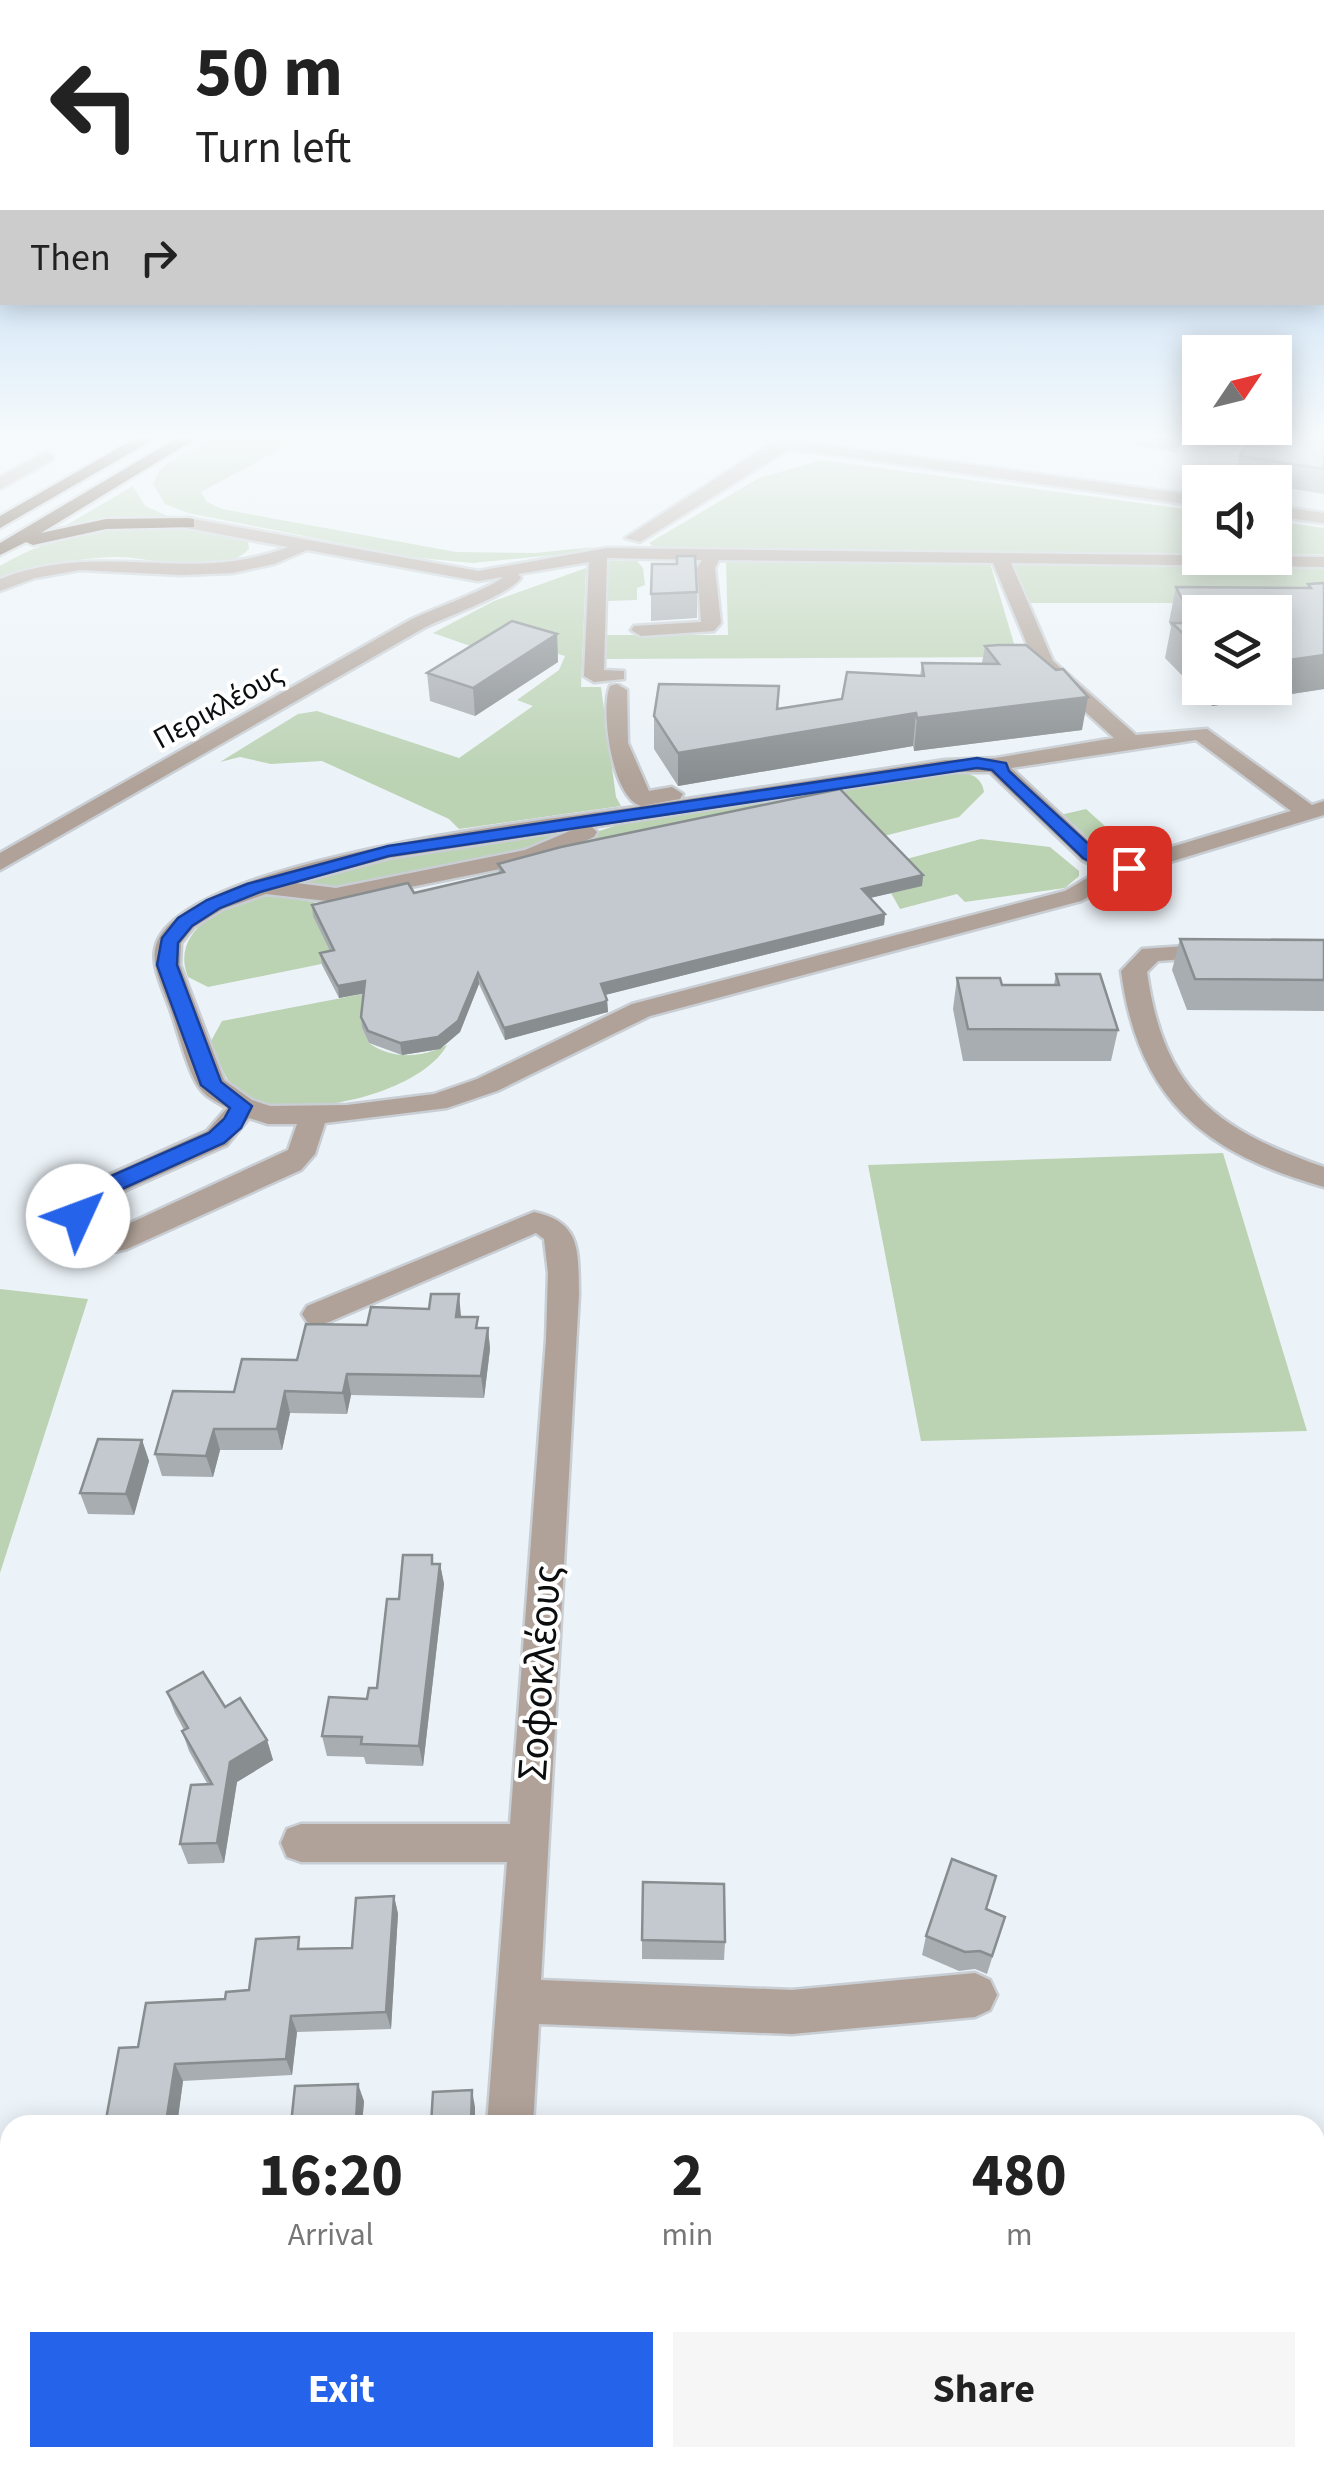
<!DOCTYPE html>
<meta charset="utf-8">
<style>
:root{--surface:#fff;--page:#f6f6f6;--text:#222;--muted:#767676;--accent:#2563eb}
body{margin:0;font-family:"Source Sans 3",sans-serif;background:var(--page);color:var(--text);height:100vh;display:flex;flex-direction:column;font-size:38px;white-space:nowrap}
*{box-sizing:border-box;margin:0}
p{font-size:32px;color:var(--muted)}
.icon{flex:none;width:55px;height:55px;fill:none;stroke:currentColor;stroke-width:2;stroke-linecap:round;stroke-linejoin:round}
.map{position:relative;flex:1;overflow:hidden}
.drawer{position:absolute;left:0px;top:2115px;width:1325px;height:352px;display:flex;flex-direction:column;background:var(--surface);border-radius:30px 30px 0 0;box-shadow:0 5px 25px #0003}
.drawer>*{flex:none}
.guide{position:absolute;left:0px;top:0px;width:1325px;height:305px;box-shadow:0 5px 25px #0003;background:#fff;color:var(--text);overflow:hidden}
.needle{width:65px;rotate:55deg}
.tools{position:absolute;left:1182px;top:335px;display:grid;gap:20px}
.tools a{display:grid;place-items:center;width:110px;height:110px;border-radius:0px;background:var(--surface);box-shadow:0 5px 25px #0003;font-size:50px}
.pin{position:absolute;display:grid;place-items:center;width:85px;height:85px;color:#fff;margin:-42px;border-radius:20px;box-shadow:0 5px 15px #0006}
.me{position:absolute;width:110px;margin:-55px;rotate:47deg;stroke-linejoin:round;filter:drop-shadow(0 0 8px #0008)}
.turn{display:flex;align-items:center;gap:35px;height:210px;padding:0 30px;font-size:45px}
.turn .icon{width:130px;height:130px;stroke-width:2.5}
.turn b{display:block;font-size:70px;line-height:85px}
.then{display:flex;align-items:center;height:95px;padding:0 30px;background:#0003;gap:20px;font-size:38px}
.eta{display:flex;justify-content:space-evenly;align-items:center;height:170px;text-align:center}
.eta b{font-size:60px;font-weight:700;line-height:70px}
.cta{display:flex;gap:20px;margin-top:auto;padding:20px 30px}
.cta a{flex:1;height:115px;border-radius:0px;background:var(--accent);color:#fff;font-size:40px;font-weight:700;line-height:115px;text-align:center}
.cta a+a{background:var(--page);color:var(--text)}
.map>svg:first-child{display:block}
.green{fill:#bbd2b3}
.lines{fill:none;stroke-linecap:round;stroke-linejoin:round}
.minor-casing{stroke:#c8ced3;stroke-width:5}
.highway-casing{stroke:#c8ced3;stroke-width:5}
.minor{fill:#b0a298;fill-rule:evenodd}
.highway{fill:#634a34;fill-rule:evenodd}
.wall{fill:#a8adb1;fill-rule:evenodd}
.shaded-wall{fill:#888d90}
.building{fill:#c3c9ce;stroke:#888d90;stroke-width:2.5}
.route{fill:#2563eb;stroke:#184099;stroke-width:2.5}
.labels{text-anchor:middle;stroke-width:8;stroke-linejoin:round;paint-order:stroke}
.far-street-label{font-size:30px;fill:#0b0d0f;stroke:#fff}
.near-street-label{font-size:42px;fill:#0b0d0f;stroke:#fff}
</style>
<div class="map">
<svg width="1324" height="2467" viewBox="0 0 1324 2467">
<rect width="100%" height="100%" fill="#ecf3f8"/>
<g class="green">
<polygon points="217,434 297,434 273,453 201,492 207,502 222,509 456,552 535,553 594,547 565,554 472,563 410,557 188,513 165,504 153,484 159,471 168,463"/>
<polygon points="821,460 1200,511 1200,555 660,552 649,543 759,478"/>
<polygon points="133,486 145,506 170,517 107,520 60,529"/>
<polygon points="1275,521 1324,528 1324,554 1275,554"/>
<path d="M 167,524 L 232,535 L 248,542 L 249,549 C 218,581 153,556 114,557 C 73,558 37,567 0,581 L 0,566 C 61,531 99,529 167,524 Z"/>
<polygon points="609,561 637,561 643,568 645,585 637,588 637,600 606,601 606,563"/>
<polygon points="726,562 990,563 1018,657 602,659 601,635 728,635"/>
<polygon points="1014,563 1324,569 1324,603 1025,603"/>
<polygon points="586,568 581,687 601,687 616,797 621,806 459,829 449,819 322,761 271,764 240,757 220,762 298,714 317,711 459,758 533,706 517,700 559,670 565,656 500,636 479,649 433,633 494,601"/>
<path d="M 943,771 C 961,771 981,772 984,792 L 959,817 L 876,838 L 584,846 L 578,838 L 654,813 Z"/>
<path d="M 1086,809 L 1135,853 L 1150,849 L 1155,854 C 1113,864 1085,841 1056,816 Z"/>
<polygon points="573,828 525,851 342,889 291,883 387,856"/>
<polygon points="981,839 1050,847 1079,871 1079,876 1065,888 965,902 957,894 900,909 891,893 921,886 899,861"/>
<path d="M 273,896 L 313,902 L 336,911 L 336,961 L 208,987 L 188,977 C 168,928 232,898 273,896 Z"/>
<path d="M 394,988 L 362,1028 L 369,1043 C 392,1060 422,1058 447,1045 C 421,1094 296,1122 248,1098 C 225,1087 220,1062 211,1041 L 222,1021 Z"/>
<polygon points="1223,1153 1307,1431 921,1441 868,1165"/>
<polygon points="0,1289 88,1299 0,1573"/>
</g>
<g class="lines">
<defs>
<g id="minor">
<polygon points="785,434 801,434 796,441 1200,496 1200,506 789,449 640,542 625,538"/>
<polygon points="46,452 54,457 52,460 0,489 0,477"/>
<polygon points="1275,506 1324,513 1324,523 1275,516"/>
<path d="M 188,518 L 478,571 L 607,548 L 1324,557 L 1324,567 L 1011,563 L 1053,661 L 1136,735 L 1207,729 L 1312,805 L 1324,801 L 1324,815 L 1127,875 L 1081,901 L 650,1016 L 497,1091 L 447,1108 L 325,1123 L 315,1154 L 301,1170 L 127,1249 C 95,1259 68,1237 63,1206 L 75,1190 L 207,1131 L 227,1108 C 219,1103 208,1098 202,1091 C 188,1076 177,1026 169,1006 C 162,986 148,961 158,940 C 198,857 549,820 641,806 C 612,798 600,710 610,686 L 617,684 L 627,690 L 628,743 L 649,791 L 672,787 L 683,794 L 680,799 L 641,806 L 945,760 L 996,758 L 1114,738 L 1037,668 L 993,563 L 719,560 L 715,568 L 721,623 L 714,631 L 641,636 L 631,630 L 634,626 L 701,622 L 697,568 L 702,560 L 607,558 L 604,670 L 624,671 L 624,679 L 594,682 L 584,676 L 589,562 L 518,574 L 521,578 C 507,596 449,615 424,628 L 0,870 L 0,853 L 410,620 C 430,610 492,588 503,577 L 478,581 L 307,550 L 274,564 L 232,573 L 181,575 L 80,570 L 35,578 L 0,591 L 0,579 C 101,539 189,586 288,547 L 182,527 L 182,519 ZM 1196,740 L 1291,811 L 1121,862 L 1098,850 L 1011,768 ZM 953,772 L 990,772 L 1082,860 L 1101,870 L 1065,891 L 632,1004 L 477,1079 L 434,1094 L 347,1105 L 270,1106 L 252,1100 L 224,1080 L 180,965 L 181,943 L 194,927 L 223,909 L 266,894 L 336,902 L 540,861 L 594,837 L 597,832 L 592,827 ZM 572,830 L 525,850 L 336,888 L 296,883 L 389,858 ZM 249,1118 L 268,1124 L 297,1124 L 288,1150 L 113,1231 L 96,1220 L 95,1204 L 227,1145 Z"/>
<path d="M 1214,944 L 1226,951 L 1223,956 L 1158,961 L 1147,972 C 1164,1092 1216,1129 1324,1167 L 1324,1187 C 1204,1153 1138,1100 1121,971 L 1142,949 Z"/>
<path d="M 534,1212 C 582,1222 578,1252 579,1294 L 541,1980 L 792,1990 L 975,1973 L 990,1980 L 997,1995 L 990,2010 L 975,2017 L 792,2034 L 539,2024 L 533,2125 L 487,2125 L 507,1862 L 301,1862 L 287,1857 L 281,1843 L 287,1829 L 301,1824 L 510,1824 L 546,1340 L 548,1273 L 544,1239 L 536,1233 L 329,1322 L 318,1325 L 307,1322 L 302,1314 L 307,1306 Z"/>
<rect x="468" y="2458" width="52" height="9"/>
<polygon points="700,2458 759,2458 755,2467 696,2467"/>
</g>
<g id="highway">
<polygon points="143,434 163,434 0,528 0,516"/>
<polygon points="184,434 203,434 41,533 106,519 188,518 194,519 194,527 106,529 33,545 26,542 0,555 0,543"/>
</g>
</defs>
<use href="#minor" class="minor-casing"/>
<use href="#highway" class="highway-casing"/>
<use href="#minor" class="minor"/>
<use href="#highway" class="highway"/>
</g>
<g class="wall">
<polygon points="1136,434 1186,434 1176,452 1134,445"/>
<polygon points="1324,434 1324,494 1275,486 1275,482 1250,482 1234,480 1240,456"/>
<polygon points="677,564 697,592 697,618 651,621 651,594"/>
<path d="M 1324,583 L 1324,689 L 1212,706 L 1165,658 L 1171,627 L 1169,622 L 1176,587 L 1307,588 L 1308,584 ZM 1200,612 L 1275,688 L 1200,688 Z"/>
<polygon points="557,634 558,662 475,716 430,701 427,673"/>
<polygon points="985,646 1082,730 914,751 913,746 678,786 654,749 654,716 779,686 778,709 842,699 920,676 922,663 982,663"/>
<polygon points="498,864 923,875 922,886 870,898 885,914 884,925 605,995 607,1000 608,1012 604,1013 505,1040 479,984 460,1032 440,1049 402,1055 369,1043 362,1028 361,1017 364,993 339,998 322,965 320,953 330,951 313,916 312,905 414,893 499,873"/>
<polygon points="1180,939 1324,940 1324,1011 1187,1010 1172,970"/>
<polygon points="1056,974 1118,1030 1111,1061 963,1061 953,1009 957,978 1002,985 1054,985"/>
<polygon points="461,1317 479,1328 488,1328 490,1349 484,1398 351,1395 347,1414 290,1413 282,1450 220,1450 213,1477 162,1476 155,1454 234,1392 367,1325"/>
<polygon points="142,1440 149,1461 134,1515 88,1514 80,1493"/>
<polygon points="433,1564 440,1564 444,1584 423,1766 366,1764 364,1757 327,1756 322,1736 367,1699 377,1688 399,1599"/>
<polygon points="167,1692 225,1707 267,1740 273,1760 237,1782 224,1863 188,1864 180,1844 208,1785 189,1751 182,1731 184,1730 175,1713"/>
<polygon points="394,1896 398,1914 391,2029 297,2032 292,2075 183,2081 177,2125 105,2125 138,2047 225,1999 249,1990 303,1949 352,1948"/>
<polygon points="986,1909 1005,1917 987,1974 975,1969 959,1971 922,1955 926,1936"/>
<polygon points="642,1940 725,1942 724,1960 642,1959"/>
<polygon points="364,2101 362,2125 292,2125 291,2124"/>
</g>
<g class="shaded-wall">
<polygon points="1179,434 1186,434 1176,452"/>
<polygon points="557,634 558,662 475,716 473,688"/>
<polygon points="1324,655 1324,689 1212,706 1217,688 1275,688 1275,662"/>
<polygon points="1088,697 1082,730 914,751 917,718"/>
<polygon points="916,713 913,746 678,786 678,753"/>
<polygon points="923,875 922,886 861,900 862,889"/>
<polygon points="885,914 884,925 601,996 601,984"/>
<polygon points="478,973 479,984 460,1032 440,1049 402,1055 400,1043"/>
<polygon points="365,981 367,993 339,998 338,986"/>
<polygon points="607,1000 608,1012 604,1013 505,1040 504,1028"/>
<polygon points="459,1294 461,1316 458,1338 456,1317"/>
<polygon points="488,1328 490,1349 484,1398 481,1376"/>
<polygon points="347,1374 351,1395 347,1414 343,1393"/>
<polygon points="285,1391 290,1413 282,1450 277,1429"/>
<polygon points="214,1429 220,1450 213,1477 206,1456"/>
<polygon points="142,1440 149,1461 134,1515 126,1494"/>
<polygon points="440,1564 444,1584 423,1766 419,1746"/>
<polygon points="267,1740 273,1760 237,1782 224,1863 217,1843 230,1762"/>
<polygon points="394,1896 398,1914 391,2029 386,2012"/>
<polygon points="291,2016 297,2032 292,2075 286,2059"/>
<polygon points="175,2064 183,2081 177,2125 172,2125 167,2116"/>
<polygon points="358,2084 364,2101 362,2125 357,2125 356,2121"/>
<polygon points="472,2090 475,2107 475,2125 471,2125"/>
<polygon points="92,2458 112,2458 111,2467 91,2467"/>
<polygon points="219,2458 230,2458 228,2467 218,2467"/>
<polygon points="338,2458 345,2458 344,2467 337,2467"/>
</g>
<g class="building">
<polygon points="1252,434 1324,434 1324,469 1240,456"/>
<polygon points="677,556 695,556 697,592 651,594 652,564 677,564"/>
<polygon points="1324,583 1324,655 1275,662 1275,612 1200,612 1200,650 1172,623 1194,623 1176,587 1311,588 1308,584"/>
<polygon points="512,621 557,634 473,688 427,673"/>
<polygon points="998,645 1026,645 1056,670 1063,669 1088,697 917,718 916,713 678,753 654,716 659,684 779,686 777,709 842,699 847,672 924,676 922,663 999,664 985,646"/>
<polygon points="840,789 923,875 862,889 885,914 601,984 607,1000 604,1002 504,1028 478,973 458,1021 438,1037 400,1043 368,1031 361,1017 365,981 338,986 320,953 334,950 312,905 408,883 414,893 504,872 498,864 561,847"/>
<polygon points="1180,939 1324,940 1324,980 1195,979"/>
<polygon points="1056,974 1100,974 1118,1030 968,1029 957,978 1000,978 1002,985 1059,985"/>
<polygon points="431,1294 459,1294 456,1317 478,1317 476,1328 488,1328 481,1376 347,1374 343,1393 285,1391 277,1429 214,1429 206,1456 155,1454 173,1391 234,1392 242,1359 297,1360 306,1324 367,1325 371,1307 429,1309"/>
<polygon points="98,1439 142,1440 126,1494 80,1493"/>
<polygon points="403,1555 432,1555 432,1564 440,1564 419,1746 361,1744 362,1737 322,1736 329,1697 367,1699 369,1688 377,1688 387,1599 399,1599"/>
<polygon points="203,1672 225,1707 240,1698 267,1740 230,1762 217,1843 180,1844 191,1785 212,1784 182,1731 188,1728 167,1692"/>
<polygon points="952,1859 996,1876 986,1909 1005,1917 992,1956 980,1951 965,1952 926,1936"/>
<polygon points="643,1882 724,1884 725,1942 642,1940"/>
<polygon points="394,1896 386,2012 291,2016 286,2059 175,2064 167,2116 146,2117 144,2125 105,2125 119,2048 138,2047 146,2003 225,1999 226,1992 249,1990 256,1939 299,1937 298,1949 352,1948 356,1898"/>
<polygon points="358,2084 356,2121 291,2124 295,2086"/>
<polygon points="472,2090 471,2125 431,2125 433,2092"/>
<polygon points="38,2458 92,2458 91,2467 37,2467"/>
<polygon points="166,2458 219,2458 218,2467 164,2467"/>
<polygon points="267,2458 338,2458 337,2467 266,2467"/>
</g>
<linearGradient id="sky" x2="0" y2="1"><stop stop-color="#96c4ee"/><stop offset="0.56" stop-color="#f6fafc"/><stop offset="1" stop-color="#f6fafc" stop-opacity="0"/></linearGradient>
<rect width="1324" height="780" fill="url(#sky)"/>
<polygon class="route" points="977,758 1006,763 1009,771 1096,851 1121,864 1135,864 1135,871 1118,876 1083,858 992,770 977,768 389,856 260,892 220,908 192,926 178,943 177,965 221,1082 252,1106 241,1128 224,1143 93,1202 86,1221 78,1223 67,1216 66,1206 77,1191 209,1133 224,1119 230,1108 201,1085 157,965 162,938 178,918 207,900 247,884 388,846"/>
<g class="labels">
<g class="far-street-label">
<text transform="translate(218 706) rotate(-29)" y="10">Περικλέους</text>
</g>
<g class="near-street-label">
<text transform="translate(538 1673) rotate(-86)" y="15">Σοφοκλέους</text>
</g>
</g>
</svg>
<div class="tools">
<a><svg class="needle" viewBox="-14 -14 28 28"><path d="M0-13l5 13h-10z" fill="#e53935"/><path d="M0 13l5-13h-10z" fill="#767676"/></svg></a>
<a><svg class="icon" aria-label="sound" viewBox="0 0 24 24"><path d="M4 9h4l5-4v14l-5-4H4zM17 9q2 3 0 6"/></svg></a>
<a><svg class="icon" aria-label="layers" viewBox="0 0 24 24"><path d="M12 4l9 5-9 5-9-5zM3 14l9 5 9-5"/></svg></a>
</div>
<div class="pin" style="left:1129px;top:868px;background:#d93025"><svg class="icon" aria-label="arrive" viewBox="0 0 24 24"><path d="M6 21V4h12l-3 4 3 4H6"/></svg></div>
<svg class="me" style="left:78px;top:1216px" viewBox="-20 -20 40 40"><circle r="19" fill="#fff"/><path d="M0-13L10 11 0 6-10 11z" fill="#2563eb"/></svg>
<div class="guide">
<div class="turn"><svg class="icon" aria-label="left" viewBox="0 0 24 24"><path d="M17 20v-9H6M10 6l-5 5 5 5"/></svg><div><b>50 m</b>Turn left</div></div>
<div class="then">Then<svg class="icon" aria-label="right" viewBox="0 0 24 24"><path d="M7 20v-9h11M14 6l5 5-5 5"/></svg></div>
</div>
<section class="drawer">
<div class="eta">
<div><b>16:20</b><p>Arrival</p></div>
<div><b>2</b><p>min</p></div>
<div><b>480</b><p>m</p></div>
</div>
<div class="cta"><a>Exit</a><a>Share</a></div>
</section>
</div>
